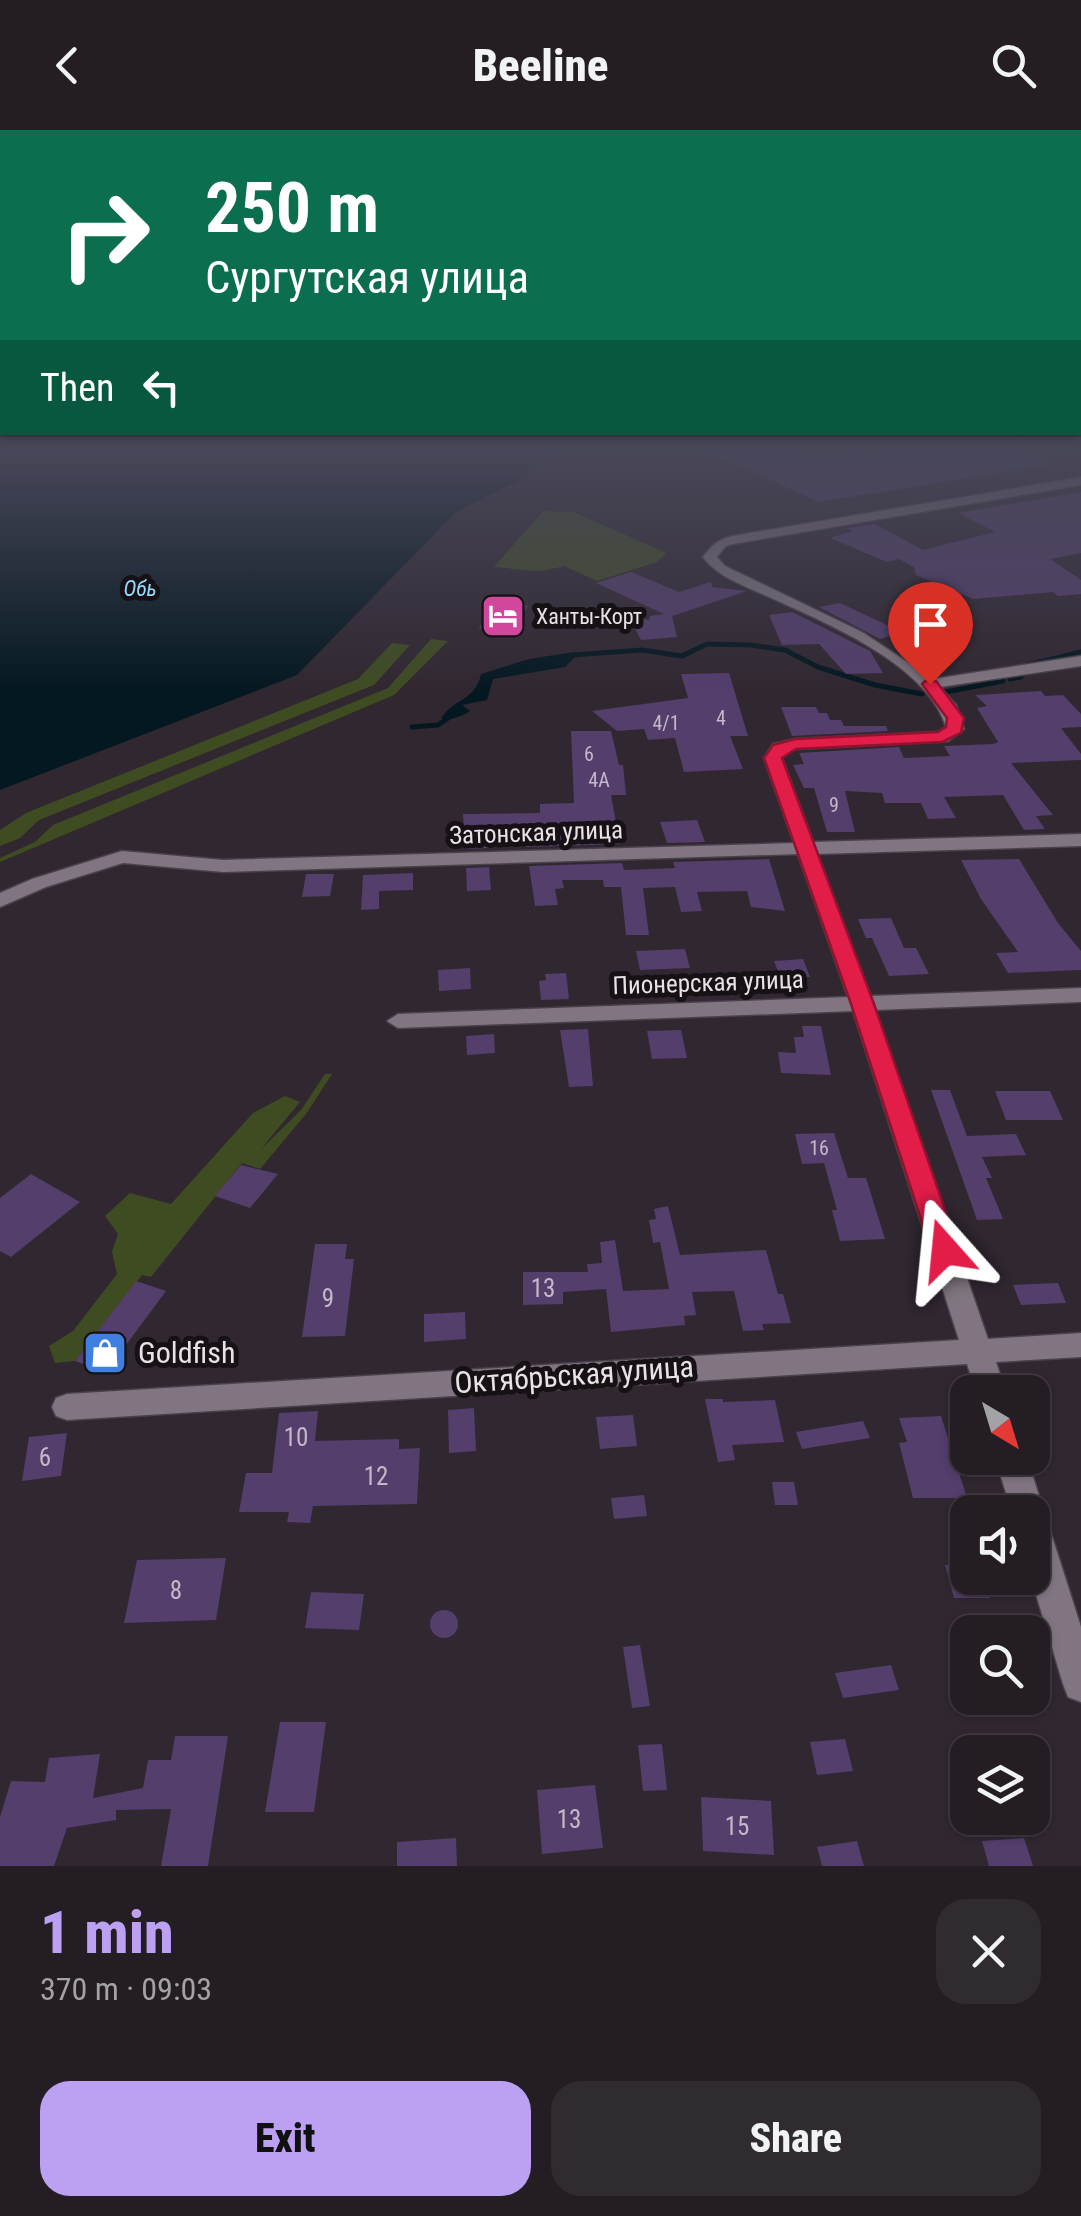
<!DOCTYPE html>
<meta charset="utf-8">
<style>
:root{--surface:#241d24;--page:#302a31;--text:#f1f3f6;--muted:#a3a2a6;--line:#413b41;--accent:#bca0f2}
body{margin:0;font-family:"Roboto Condensed",sans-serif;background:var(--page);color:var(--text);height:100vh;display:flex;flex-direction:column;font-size:38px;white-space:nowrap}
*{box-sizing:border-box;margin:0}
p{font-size:32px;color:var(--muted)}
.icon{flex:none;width:55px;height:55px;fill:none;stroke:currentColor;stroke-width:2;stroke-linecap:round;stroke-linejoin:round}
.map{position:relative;height:1736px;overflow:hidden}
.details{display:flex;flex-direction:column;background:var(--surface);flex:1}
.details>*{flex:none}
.top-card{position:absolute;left:0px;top:0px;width:1082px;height:305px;box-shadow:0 2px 8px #0004,0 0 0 2px var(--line);background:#0b6e4f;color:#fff;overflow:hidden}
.needle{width:65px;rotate:142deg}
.buttons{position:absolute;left:950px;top:1245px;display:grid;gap:20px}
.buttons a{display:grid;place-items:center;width:100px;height:100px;border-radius:20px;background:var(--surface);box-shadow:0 2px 8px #0004,0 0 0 2px var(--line);font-size:50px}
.pin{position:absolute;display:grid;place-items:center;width:85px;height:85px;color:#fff;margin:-102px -42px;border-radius:50% 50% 50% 0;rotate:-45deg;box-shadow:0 0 10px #0007}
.pin .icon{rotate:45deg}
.me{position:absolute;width:110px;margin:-55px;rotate:342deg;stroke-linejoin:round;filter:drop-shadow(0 0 8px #0008)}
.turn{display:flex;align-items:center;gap:35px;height:210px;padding:0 40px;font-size:45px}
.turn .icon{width:130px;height:130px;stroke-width:2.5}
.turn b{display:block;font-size:70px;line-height:85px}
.then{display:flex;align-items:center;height:95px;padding:0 40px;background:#0003;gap:20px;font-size:38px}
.round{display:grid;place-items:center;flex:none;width:105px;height:105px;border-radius:30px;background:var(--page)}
.summary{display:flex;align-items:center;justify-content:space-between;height:170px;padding:0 40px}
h1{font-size:60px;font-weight:800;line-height:75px;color:var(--accent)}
.button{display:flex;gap:20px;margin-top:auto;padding:20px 40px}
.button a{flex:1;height:115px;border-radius:30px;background:var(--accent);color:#111;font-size:40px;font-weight:800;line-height:115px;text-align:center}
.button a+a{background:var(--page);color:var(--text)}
header{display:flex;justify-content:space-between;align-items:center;height:130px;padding:0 40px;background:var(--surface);font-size:45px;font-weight:800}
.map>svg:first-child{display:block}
.green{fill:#3f4c22}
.water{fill:#041821}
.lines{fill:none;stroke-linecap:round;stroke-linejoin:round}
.stream{stroke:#041821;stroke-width:5}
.building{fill:#533e6c}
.street-casing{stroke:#4a424a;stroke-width:3}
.street{fill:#807580;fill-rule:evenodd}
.route{fill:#e11d48;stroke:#92132f;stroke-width:2.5}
.labels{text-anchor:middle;stroke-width:10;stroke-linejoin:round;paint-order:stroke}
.number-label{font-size:20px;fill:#c3b9c9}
.far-water-label{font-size:22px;font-style:italic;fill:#92dbfd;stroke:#151115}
.far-poi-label{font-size:22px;fill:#e8e2e8;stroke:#151115;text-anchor:start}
.street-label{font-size:25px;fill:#e8e2e8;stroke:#151115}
.near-number-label{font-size:25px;fill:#c3b9c9}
.near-poi-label{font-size:30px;fill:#e8e2e8;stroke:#151115;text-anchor:start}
.near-street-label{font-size:30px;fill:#e8e2e8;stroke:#151115}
</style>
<header><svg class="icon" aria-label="back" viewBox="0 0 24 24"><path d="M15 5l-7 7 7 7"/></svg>Beeline<svg class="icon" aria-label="search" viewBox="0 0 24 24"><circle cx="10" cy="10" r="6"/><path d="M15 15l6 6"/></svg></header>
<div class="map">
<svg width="1081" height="1736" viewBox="0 0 1081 1736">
<rect width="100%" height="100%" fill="#302730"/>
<g class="green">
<path d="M 543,381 L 574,382 L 666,423 L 657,432 L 597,451 L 564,436 C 532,445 526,439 494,437 Z"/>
<polygon points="431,509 448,511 394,565 0,732 0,728 35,712 53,695 388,558"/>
<polygon points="392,513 410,515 374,555 39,690 20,708 0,716 0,700 26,683 358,549"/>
<polygon points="325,944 332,944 306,984 260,1039 242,1033 151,1147 142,1145 75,1231 55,1233 49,1216 73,1201 117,1144 112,1122 118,1104 105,1086 130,1063 171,1074 253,983 285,966 300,972 260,1020 301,980"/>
</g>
<g class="water">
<polygon points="0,321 551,321 526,347 456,382 297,545 0,660"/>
<path d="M 574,522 L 578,524 L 565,537 L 493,549 L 487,570 L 462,575 L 470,581 C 462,586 451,591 441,588 C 454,569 476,570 481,544 L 529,529 Z"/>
</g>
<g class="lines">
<g class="stream">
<polyline points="572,525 642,520 682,526 707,514 751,515 785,520 818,537 875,555 922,564"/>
<polyline points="1024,536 1081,522"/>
<polyline points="1010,549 1021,547"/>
<polyline points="946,562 1003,551"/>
<polyline points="412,597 438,595 451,586"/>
</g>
</g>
<g class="building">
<polygon points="708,321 794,321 813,330 864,324 873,327 906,321 1019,321 1052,334 819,372"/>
<polygon points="1081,362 1081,423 1050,429 1081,450 1081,464 1058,466 1053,462 973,469 916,445 914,437 899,429 887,432 830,408 853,401 847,398 875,394 923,420 995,402 958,383"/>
<polygon points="631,442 679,462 711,452 712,457 747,461 672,486 677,507 641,510 629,487 649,490 650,486 664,484 596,453"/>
<polygon points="505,473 528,476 509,502 479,498 493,475"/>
<polygon points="840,473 902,502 880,509 819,477"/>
<polygon points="792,482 870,521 883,543 846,544 819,514 782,515 769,485"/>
<polygon points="729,543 748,606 730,606 743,639 684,642 675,608 648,610 644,599 617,601 592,581 688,568 681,544"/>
<polygon points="1041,561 1045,566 1063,565 1081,584 1081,597 1061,598 1081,624 1081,630 1011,633 1053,685 1036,686 1045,699 1024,700 1003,665 944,667 956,688 928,689 921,673 885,673 882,663 845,661 855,702 827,702 814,658 804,658 793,635 804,634 799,623 899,617 904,628 950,626 944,616 993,614 998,612 977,578 987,576 975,565"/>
<polygon points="781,577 816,577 819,583 827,583 830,590 841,590 844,596 886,596 888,601 792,606"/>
<polygon points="571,601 611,601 619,635 623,635 626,665 611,665 620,714 526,717 525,711 488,712 488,718 465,719 463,684 540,683 540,674 574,673"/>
<polygon points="697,690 705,712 667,713 660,692"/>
<polygon points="769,729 785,781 751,777 747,761 697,762 702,781 681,782 675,757 643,758 649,805 626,805 621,757 604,757 603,750 562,750 564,758 555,759 558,775 535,776 529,736 622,733 624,740 675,738 673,732"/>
<polygon points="1019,729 1058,793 1081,821 1081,840 1008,843 996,823 1018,822 981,769 961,730"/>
<polygon points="489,737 491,760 467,761 466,738"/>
<polygon points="413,743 413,760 379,761 379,779 361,780 363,745"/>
<polygon points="306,744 334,744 330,766 302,767"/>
<polygon points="891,788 904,818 916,818 929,844 889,846 872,808 866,808 858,789"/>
<polygon points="685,819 690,838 640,840 636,821"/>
<polygon points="803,829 810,847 781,849 774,831"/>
<polygon points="470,838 471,859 439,861 438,840"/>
<polygon points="566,843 569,869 541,870 539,851 546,850 545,844"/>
<polygon points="802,896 821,896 831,945 781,943 778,922 796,923 794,907 804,907"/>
<polygon points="588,899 593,956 569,957 560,900"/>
<polygon points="681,900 687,928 652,929 647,901"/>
<polygon points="494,904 495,923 467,925 466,906"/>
<polygon points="931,960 950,960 967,1006 1016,1004 1026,1025 982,1027 992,1048 986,1048 1003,1089 977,1090"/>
<polygon points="995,961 1050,961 1063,990 1006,990"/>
<polygon points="834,1003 848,1048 866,1048 885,1109 840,1111 832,1080 837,1080 824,1033 802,1034 795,1004"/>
<polygon points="241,1035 278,1044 250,1078 215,1066"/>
<polygon points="31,1044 80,1072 11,1127 0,1121 0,1068"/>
<polygon points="668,1076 680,1125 766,1120 778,1164 783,1164 791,1193 762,1194 764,1200 743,1201 734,1161 692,1162 696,1185 684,1186 685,1195 611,1202 606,1159 563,1162 563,1174 523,1175 523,1142 588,1142 587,1134 602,1133 600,1112 615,1110 623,1161 669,1159 660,1112 653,1113 649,1090 656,1089 654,1079"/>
<polygon points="315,1114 347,1114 345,1129 354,1129 345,1206 302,1207"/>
<polygon points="136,1151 166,1161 106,1242 75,1231"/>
<polygon points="1058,1153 1066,1173 1021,1175 1013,1155"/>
<polygon points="465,1182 466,1209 424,1212 424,1184"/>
<polygon points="705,1269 723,1269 723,1272 775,1270 784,1312 732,1315 735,1330 718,1332"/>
<polygon points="474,1278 476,1321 449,1323 448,1280"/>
<polygon points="318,1281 315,1311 399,1309 399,1319 420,1318 417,1374 313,1376 310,1393 287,1392 289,1382 239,1382 246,1343 272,1343 279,1283"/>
<polygon points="633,1285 637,1316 600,1319 596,1287"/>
<polygon points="941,1286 967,1368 913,1368 899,1313 907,1312 899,1288"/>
<polygon points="863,1291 870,1308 802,1319 796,1302"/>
<polygon points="67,1303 61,1346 22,1351 29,1307"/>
<polygon points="772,1352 794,1352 798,1375 775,1375"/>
<polygon points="644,1365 647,1386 614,1389 611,1368"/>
<polygon points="226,1428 216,1490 124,1493 137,1430"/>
<polygon points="945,1435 968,1435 968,1448 984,1448 990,1468 954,1468"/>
<polygon points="311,1462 364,1464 359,1500 305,1498"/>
<circle cx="444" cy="1494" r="14"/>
<polygon points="640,1515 650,1576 632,1578 623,1517"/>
<polygon points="891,1535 899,1560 843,1568 835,1543"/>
<polygon points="280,1592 326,1592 314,1682 265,1682"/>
<polygon points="175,1606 228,1606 208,1736 161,1736 171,1679 116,1680 116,1690 67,1698 54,1736 0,1736 0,1687 11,1651 45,1652 49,1628 100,1624 93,1668 143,1658 148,1630 171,1630"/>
<polygon points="845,1609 853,1641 817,1645 810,1612"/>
<polygon points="662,1614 667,1660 643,1661 638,1615"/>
<polygon points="595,1655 603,1718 542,1724 537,1660"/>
<polygon points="701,1667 771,1671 774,1725 703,1721"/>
<polygon points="456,1708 457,1736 397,1736 397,1712"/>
<polygon points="1024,1708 1033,1736 989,1736 982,1711"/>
<polygon points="857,1711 864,1736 822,1736 817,1717"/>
</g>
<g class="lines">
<defs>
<g id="street">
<path d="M 1081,347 L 1081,355 L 733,414 L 726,416 L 717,427 L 725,436 L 862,502 L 933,549 L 1081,526 L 1081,536 L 940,557 L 956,575 L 964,599 L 948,611 L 795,619 L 786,622 L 782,628 L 813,712 L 1081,704 L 1081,716 L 817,724 L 870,866 L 1081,858 L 1081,872 L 875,880 L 988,1209 L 1081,1203 L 1081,1227 L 996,1232 L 1006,1262 L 976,1262 L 967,1234 L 67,1290 L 56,1286 L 52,1277 L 56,1268 L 67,1264 L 959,1210 L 853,881 L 398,898 L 387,891 L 398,884 L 848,867 L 798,724 L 223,742 L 123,733 L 46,757 L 0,777 L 0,763 L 32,749 L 122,721 L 223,730 L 794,713 L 764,628 L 773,614 L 795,609 L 938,602 L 946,597 C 927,534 826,493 769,467 C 745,456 719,448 703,427 C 712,415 717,410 732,406 Z"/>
<polygon points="995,1328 1027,1328 1081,1497 1081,1572 1068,1567 1063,1554 1031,1448 1032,1382 1012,1382"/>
</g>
</defs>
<use href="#street" class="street-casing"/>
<use href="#street" class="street"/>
</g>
<linearGradient id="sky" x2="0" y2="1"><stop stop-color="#1a151a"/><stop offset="0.57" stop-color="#484759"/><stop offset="1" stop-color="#484759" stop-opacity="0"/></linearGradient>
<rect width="1081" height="564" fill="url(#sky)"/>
<polygon class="route" points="925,551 936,551 964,588 961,603 942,612 796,619 782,628 874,874 959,1120 955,1127 945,1130 935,1127 931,1120 851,874 764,628 773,615 795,609 938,602 946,597 947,588 922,554"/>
<defs>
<symbol id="hotel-square" viewBox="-11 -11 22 22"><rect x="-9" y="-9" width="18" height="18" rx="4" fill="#d1479c" stroke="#151115"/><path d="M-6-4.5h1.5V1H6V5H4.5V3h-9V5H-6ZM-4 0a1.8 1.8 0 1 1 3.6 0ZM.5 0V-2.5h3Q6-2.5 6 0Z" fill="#fff"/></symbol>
<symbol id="shop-square" viewBox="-11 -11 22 22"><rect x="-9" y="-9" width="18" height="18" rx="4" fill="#3f7fe0" stroke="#151115"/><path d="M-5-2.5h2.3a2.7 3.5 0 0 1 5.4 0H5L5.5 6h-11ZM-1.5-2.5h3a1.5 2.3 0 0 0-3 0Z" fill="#fff"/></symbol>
</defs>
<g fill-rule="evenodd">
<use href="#hotel-square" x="478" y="461" width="50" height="50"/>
<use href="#shop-square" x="80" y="1198" width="50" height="50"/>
</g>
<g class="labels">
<g class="number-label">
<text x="721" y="595">4</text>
<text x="666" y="600">4/1</text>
<text x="589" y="631">6</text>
<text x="599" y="657">4А</text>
<text x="834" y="682">9</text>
<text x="819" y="1025">16</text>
</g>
<g class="far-water-label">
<text x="140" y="466">Обь</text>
</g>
<g class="far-poi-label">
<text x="536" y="494">Ханты-Корт</text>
</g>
<g class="street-label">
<text transform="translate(536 702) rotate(-2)" y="9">Затонская улица</text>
<text transform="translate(708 852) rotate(-2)" y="9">Пионерская улица</text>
</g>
<g class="near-number-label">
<text x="543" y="1167">13</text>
<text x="328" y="1177">9</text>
<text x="296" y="1316">10</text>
<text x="45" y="1336">6</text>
<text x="376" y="1355">12</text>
<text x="176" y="1469">8</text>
<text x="569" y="1698">13</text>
<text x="737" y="1705">15</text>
</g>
<g class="near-poi-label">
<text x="138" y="1233">Goldfish</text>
</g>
<g class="near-street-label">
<text transform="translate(574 1245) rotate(-4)" y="10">Октябрьская улица</text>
</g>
</g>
</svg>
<div class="buttons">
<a><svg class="needle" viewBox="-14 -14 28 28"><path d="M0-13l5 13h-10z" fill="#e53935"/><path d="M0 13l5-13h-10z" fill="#a3a2a6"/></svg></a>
<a><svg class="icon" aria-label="sound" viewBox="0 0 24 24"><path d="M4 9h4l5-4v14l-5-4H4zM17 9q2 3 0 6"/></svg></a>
<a><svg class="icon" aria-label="search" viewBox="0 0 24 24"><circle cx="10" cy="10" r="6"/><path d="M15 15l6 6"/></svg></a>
<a><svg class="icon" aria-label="layers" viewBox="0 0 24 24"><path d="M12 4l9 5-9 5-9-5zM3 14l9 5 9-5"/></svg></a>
</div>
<div class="pin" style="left:930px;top:554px;background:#d93025"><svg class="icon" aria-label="arrive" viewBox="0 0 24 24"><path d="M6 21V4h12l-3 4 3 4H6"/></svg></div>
<svg class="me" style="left:945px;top:1120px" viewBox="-20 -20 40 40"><path d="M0-17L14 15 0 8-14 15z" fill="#e11d48" stroke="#fff" stroke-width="4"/></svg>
<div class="top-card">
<div class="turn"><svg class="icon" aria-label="right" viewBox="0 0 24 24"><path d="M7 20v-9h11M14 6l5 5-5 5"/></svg><div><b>250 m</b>Сургутская улица</div></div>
<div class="then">Then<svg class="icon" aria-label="left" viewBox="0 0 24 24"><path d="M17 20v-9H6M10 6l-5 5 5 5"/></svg></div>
</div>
</div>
<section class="details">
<div class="summary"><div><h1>1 min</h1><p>370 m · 09:03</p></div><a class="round"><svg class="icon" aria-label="close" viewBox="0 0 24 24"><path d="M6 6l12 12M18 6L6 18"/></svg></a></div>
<div class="button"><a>Exit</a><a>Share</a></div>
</section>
